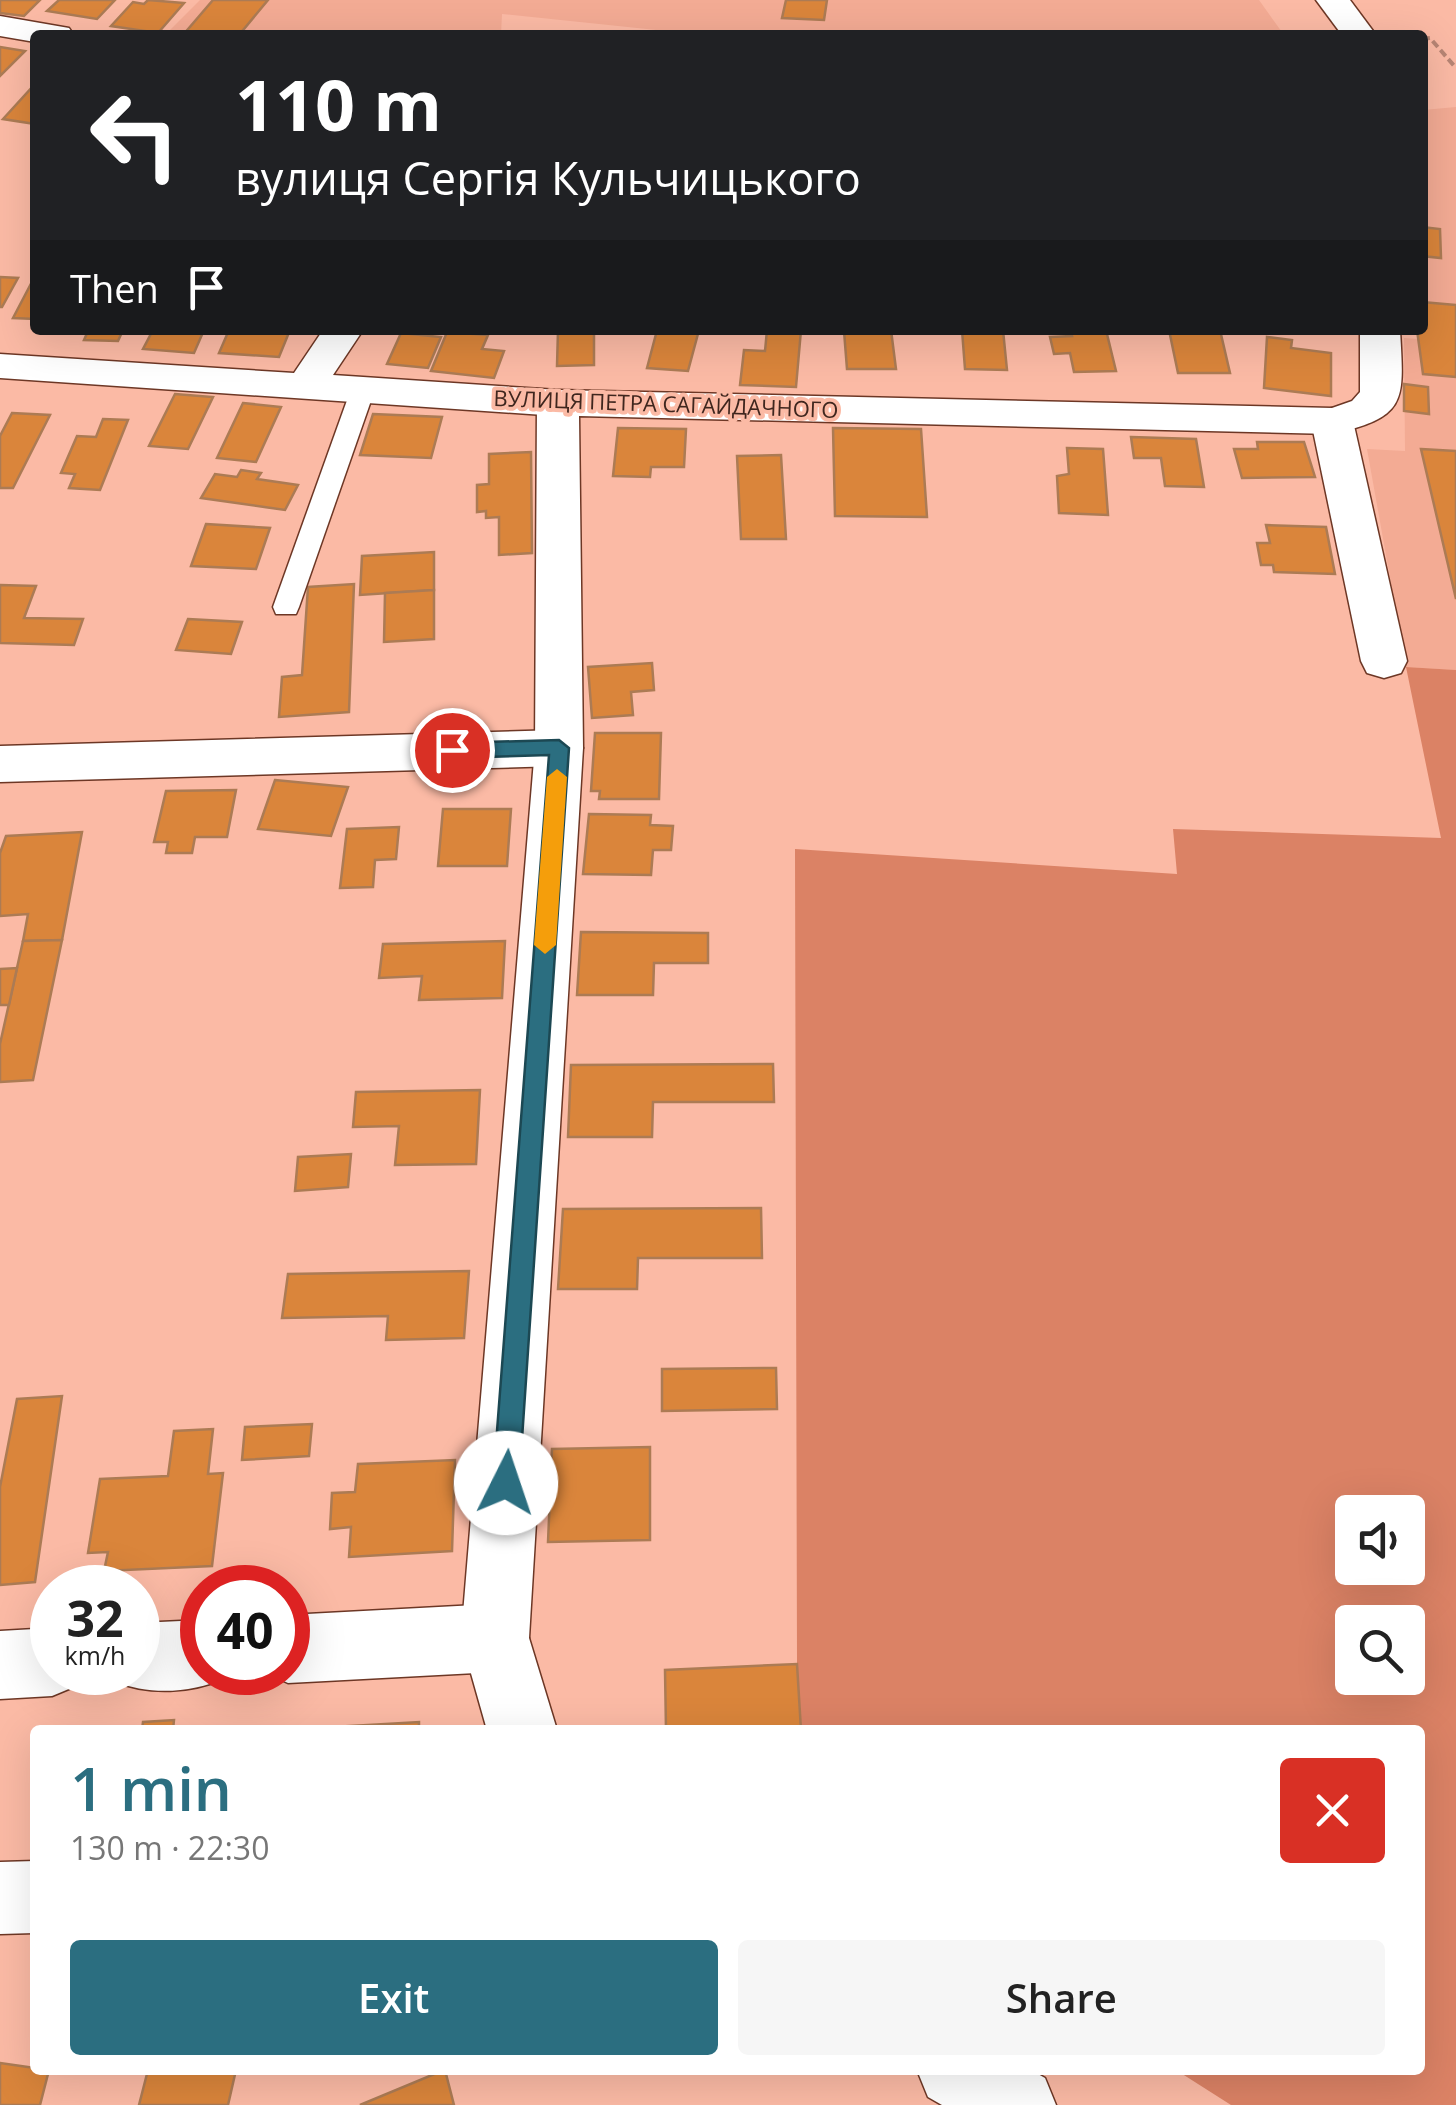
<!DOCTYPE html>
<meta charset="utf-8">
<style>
:root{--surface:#fff;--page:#f6f6f6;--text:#222;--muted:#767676;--accent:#2b6e80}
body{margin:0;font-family:"Open Sans",sans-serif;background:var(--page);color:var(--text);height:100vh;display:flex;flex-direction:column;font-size:38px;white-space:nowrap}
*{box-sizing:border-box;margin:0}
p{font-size:32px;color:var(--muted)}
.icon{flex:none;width:55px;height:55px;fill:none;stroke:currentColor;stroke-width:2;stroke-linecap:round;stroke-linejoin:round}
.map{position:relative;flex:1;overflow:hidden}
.sheet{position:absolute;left:30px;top:1725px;width:1395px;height:350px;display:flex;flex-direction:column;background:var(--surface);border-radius:10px;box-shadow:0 10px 40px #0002}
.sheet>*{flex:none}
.banner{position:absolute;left:30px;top:30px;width:1398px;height:305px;border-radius:10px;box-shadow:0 10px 40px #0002;background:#202124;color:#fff;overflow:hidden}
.tools{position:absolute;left:1335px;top:1495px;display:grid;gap:20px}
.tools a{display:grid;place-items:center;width:90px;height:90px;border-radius:10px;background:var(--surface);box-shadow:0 10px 40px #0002;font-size:50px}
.speed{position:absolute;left:30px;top:1565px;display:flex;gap:20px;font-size:50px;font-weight:700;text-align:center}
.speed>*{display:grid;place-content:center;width:130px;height:130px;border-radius:50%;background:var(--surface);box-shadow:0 10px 40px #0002;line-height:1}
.speed small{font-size:25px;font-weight:400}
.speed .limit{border:15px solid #d22;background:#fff;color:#111}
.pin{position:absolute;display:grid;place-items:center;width:85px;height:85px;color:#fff;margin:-42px;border:5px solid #fff;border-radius:50%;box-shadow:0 2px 10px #0007}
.me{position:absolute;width:110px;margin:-55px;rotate:4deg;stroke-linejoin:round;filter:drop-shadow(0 0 8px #0008)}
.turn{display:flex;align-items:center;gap:35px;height:210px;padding:0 40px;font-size:45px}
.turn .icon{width:130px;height:130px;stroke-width:2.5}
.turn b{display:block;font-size:70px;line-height:85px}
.then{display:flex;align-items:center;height:95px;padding:0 40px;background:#0003;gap:20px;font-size:38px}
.round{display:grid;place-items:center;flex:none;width:105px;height:105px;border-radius:10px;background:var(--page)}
.overview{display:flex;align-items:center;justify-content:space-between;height:170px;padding:0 40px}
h1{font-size:60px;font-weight:600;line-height:75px;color:var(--accent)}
.button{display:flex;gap:20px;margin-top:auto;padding:20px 40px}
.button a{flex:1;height:115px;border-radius:10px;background:var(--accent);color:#fff;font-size:40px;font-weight:600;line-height:115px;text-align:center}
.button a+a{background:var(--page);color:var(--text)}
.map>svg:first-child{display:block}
.built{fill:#f3ab94}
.green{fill:#db8265;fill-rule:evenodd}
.building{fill:#da853b;stroke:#ac7b54;stroke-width:2.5}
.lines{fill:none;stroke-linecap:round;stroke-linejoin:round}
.service-casing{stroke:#6d3725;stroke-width:3}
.minor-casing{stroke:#6d3725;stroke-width:3}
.tertiary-casing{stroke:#6d3725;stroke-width:3}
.path{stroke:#b78574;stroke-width:4;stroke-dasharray:8 4;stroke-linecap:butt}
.service{fill:#fff;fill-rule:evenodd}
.minor{fill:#fff;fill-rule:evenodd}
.tertiary{fill:#fff;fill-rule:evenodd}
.route{fill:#2b6e80;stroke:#1c4853;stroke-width:2.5}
.slow{fill:#f59e0b}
.labels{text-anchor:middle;stroke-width:8;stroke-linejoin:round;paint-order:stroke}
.far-street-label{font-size:22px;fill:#3f261e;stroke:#fbbaa5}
</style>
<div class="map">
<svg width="1456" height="2105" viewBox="0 0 1456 2105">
<rect width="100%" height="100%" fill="#fbbaa5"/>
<g class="built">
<polygon points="200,0 1259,0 1284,35 704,35 502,14 501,35 165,35"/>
<polygon points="1456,107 1456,670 1406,667 1367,449 1405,451 1404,338 1418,339 1417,330 1422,330 1423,110"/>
</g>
<path class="green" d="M 1406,667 L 1456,670 L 1456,2105 L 1231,2105 L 1176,2070 L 1420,2070 L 1420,1730 L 801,1730 L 797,1664 L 795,849 L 1177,874 L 1173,829 L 1441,838 ZM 1352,1512 L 1408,1512 L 1408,1568 L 1352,1568 ZM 1352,1622 L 1408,1622 L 1408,1678 L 1352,1678 Z"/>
<g class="building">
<polygon points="0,0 40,0 24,16 0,13"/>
<polygon points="59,0 115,0 97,19 47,11"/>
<polygon points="148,0 184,3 158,33 111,26 133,2 144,4"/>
<polygon points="213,0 268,0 239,35 183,35"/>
<polygon points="786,0 827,0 824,20 782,18"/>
<polygon points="0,47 25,51 0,76"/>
<polygon points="35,84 35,124 3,119"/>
<polygon points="1422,227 1440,229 1441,258 1422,256"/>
<polygon points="35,276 35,319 13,318"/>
<polygon points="0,277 18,278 2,307 0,307"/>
<polygon points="1422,302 1456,305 1456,377 1423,374 1417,330 1422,330"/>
<polygon points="73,330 123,330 118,341 84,340 88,331"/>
<polygon points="153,330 204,330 194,353 143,349"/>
<polygon points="229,330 290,330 279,357 219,353"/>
<polygon points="558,330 594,330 594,365 557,366"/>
<polygon points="640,330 699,330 688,371 647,368 656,334"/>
<polygon points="767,330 801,330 796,387 740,385 744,350 765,351"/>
<polygon points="891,330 896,369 847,369 844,331"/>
<polygon points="962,330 1003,330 1007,370 965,369"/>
<polygon points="1070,330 1106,330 1116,371 1074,372 1070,353 1054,354 1050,337 1072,336"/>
<polygon points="1169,330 1220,330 1230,373 1178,373"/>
<polygon points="447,332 488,335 482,349 504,351 494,378 431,371"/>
<polygon points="401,333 441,337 428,368 387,364"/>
<polygon points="1267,337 1292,340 1291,348 1331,353 1331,396 1264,388"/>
<polygon points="1404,384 1428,387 1429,414 1404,411"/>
<polygon points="175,394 213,397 188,449 149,446"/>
<polygon points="243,403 281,407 256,462 217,458"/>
<polygon points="12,413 50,415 13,488 0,488 0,436"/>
<polygon points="373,414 442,417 431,458 360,455"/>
<polygon points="103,419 128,420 100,490 69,488 75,474 61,473 77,436 96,437"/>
<polygon points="618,428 686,429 684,467 651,467 650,477 613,476"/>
<polygon points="833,428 921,429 927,517 835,516"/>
<polygon points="1131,437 1196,439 1204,487 1165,486 1161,458 1134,458"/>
<polygon points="1257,442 1304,442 1315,477 1242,478 1234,449 1258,449"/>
<polygon points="1067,448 1103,449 1108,515 1059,513 1057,476 1069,474"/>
<polygon points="1421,449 1456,451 1456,599"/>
<polygon points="531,452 532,553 499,555 499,517 486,518 486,511 477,512 477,485 489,484 489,454"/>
<polygon points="781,455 786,539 741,539 737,456"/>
<polygon points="241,470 261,473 257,479 298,485 285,510 201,498 215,474 237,477"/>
<polygon points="206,524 270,528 256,569 191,566"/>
<polygon points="1266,525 1326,527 1335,574 1274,572 1273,565 1261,565 1257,543 1270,543"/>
<polygon points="434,552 434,590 360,595 362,556"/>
<polygon points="354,584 349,712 279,717 282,677 302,675 308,587"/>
<polygon points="0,585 36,586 24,618 83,619 74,645 0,643"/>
<polygon points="434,590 434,639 384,642 385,593"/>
<polygon points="188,619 242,622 231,654 176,650"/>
<polygon points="652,663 654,690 631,692 633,715 592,718 588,667"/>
<polygon points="595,733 661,733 659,799 599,799 600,791 591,791"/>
<polygon points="275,780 348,787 331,836 258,829"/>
<polygon points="236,790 227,837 195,837 192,853 166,853 168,842 154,842 166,791"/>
<polygon points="443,809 511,809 507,866 438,866"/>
<polygon points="589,814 651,815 650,825 673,826 671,850 653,850 651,875 583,874"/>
<polygon points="399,827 396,859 375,860 373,887 340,888 347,829"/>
<polygon points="82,832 62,940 23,941 28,914 0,916 0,853 6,836"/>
<polygon points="581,932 708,933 708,963 654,963 653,995 577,995"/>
<polygon points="62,940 33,1080 0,1082 0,1044 23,941"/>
<polygon points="505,941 502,998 419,1000 422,976 379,978 383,944"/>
<polygon points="17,968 9,1005 0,1005 0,969"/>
<polygon points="773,1064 774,1102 653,1102 652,1137 568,1137 571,1065"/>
<polygon points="480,1090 476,1164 395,1165 399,1126 353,1127 356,1092"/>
<polygon points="351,1154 348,1187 295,1191 298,1157"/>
<polygon points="761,1208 762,1258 638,1258 637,1289 558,1289 563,1209"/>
<polygon points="469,1271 464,1338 386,1340 388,1316 282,1318 288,1274"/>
<polygon points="776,1368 777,1409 662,1411 662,1369"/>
<polygon points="62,1396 35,1582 0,1585 0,1487 17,1399"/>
<polygon points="312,1424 309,1456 242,1460 245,1427"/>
<polygon points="213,1429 208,1474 223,1473 212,1566 104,1571 108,1552 88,1553 100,1479 168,1476 174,1431"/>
<polygon points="650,1447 650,1540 548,1542 552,1449"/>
<polygon points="455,1460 452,1551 349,1557 351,1527 330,1529 332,1493 355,1492 358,1464"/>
<polygon points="797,1664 801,1730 666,1730 665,1670"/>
<polygon points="174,1720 173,1730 142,1730 143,1722"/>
<polygon points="419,1722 419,1730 316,1730 316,1728"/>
<polygon points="0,2063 49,2070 40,2105 0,2105"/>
<polygon points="148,2070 236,2070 228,2105 139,2105"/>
<polygon points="445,2070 454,2105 360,2105 444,2070"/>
</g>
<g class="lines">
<defs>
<polygon id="service" points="362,384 374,392 299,607 296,614 276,614 273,607 350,392"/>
<g id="minor">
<polygon points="0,16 69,28 74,35 35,35 35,42 0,36"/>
<polygon points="323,330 363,330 333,375 558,390 573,394 579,403 573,412 558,416 0,378 0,354 294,373"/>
<polygon points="1332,408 1347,412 1353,421 1407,661 1401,673 1384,678 1367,673 1361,661 1311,421 1317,412"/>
<polygon points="559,730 576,735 583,748 576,761 559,766 0,782 0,746"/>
<polygon points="495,1604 519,1614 529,1638 519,1662 495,1672 288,1683 264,1672 288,1672 288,1615"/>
<path d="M 202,1620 L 202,1672 L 228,1672 L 226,1678 C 191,1693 150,1696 114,1681 L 111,1672 L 138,1672 L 138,1623 Z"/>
<polygon points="52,1628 52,1672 82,1672 76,1686 52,1696 0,1699 0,1631"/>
<polygon points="35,1861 35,1933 0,1934 0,1862"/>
</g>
<g id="tertiary">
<polygon points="1316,0 1350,0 1376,35 1342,35"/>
<path d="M 1360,330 L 1400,330 C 1404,401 1408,417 1332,434 L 579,416 L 583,748 L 529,1638 L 557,1730 L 487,1730 L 461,1638 L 535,748 L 537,403 L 543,394 L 558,390 L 1332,408 L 1352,401 L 1360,392 Z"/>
<polygon points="917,2070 1031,2070 1045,2078 1056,2105 942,2105 928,2097"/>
</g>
</defs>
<use href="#service" class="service-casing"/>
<use href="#minor" class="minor-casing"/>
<use href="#tertiary" class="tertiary-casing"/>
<polyline class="path" points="1422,39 1430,38 1456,68"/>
<use href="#service" class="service"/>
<use href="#minor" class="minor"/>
<use href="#tertiary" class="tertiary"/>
</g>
<polygon class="route" points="559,740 569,748 519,1483 515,1492 506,1496 497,1492 493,1483 549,755 452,758 441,750 452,743"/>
<polygon class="slow" points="557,769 567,777 556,945 545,954 534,945 547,777"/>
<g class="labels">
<g class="far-street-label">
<text transform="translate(666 404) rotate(2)" y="8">ВУЛИЦЯ ПЕТРА САГАЙДАЧНОГО</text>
</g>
</g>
</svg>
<div class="tools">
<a><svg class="icon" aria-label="sound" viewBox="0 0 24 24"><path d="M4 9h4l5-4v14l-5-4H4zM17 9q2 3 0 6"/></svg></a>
<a><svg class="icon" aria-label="search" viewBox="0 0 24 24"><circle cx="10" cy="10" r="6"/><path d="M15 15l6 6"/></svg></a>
</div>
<div class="speed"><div>32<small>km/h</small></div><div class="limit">40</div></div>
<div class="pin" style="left:452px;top:750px;background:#d93025"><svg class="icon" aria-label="arrive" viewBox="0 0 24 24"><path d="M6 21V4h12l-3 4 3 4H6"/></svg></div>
<svg class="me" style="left:506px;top:1483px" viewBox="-20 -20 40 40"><circle r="19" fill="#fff"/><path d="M0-13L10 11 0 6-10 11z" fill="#2b6e80"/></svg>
<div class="banner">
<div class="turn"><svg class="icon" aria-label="left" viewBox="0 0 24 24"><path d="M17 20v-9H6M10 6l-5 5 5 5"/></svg><div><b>110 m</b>вулиця Сергія Кульчицького</div></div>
<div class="then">Then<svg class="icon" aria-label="arrive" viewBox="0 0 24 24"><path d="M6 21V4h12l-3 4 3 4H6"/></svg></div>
</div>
<section class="sheet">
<div class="overview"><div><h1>1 min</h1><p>130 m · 22:30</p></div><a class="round" style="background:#d93025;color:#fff"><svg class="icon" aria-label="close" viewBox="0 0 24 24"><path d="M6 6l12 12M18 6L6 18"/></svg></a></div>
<div class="button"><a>Exit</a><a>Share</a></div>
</section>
</div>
